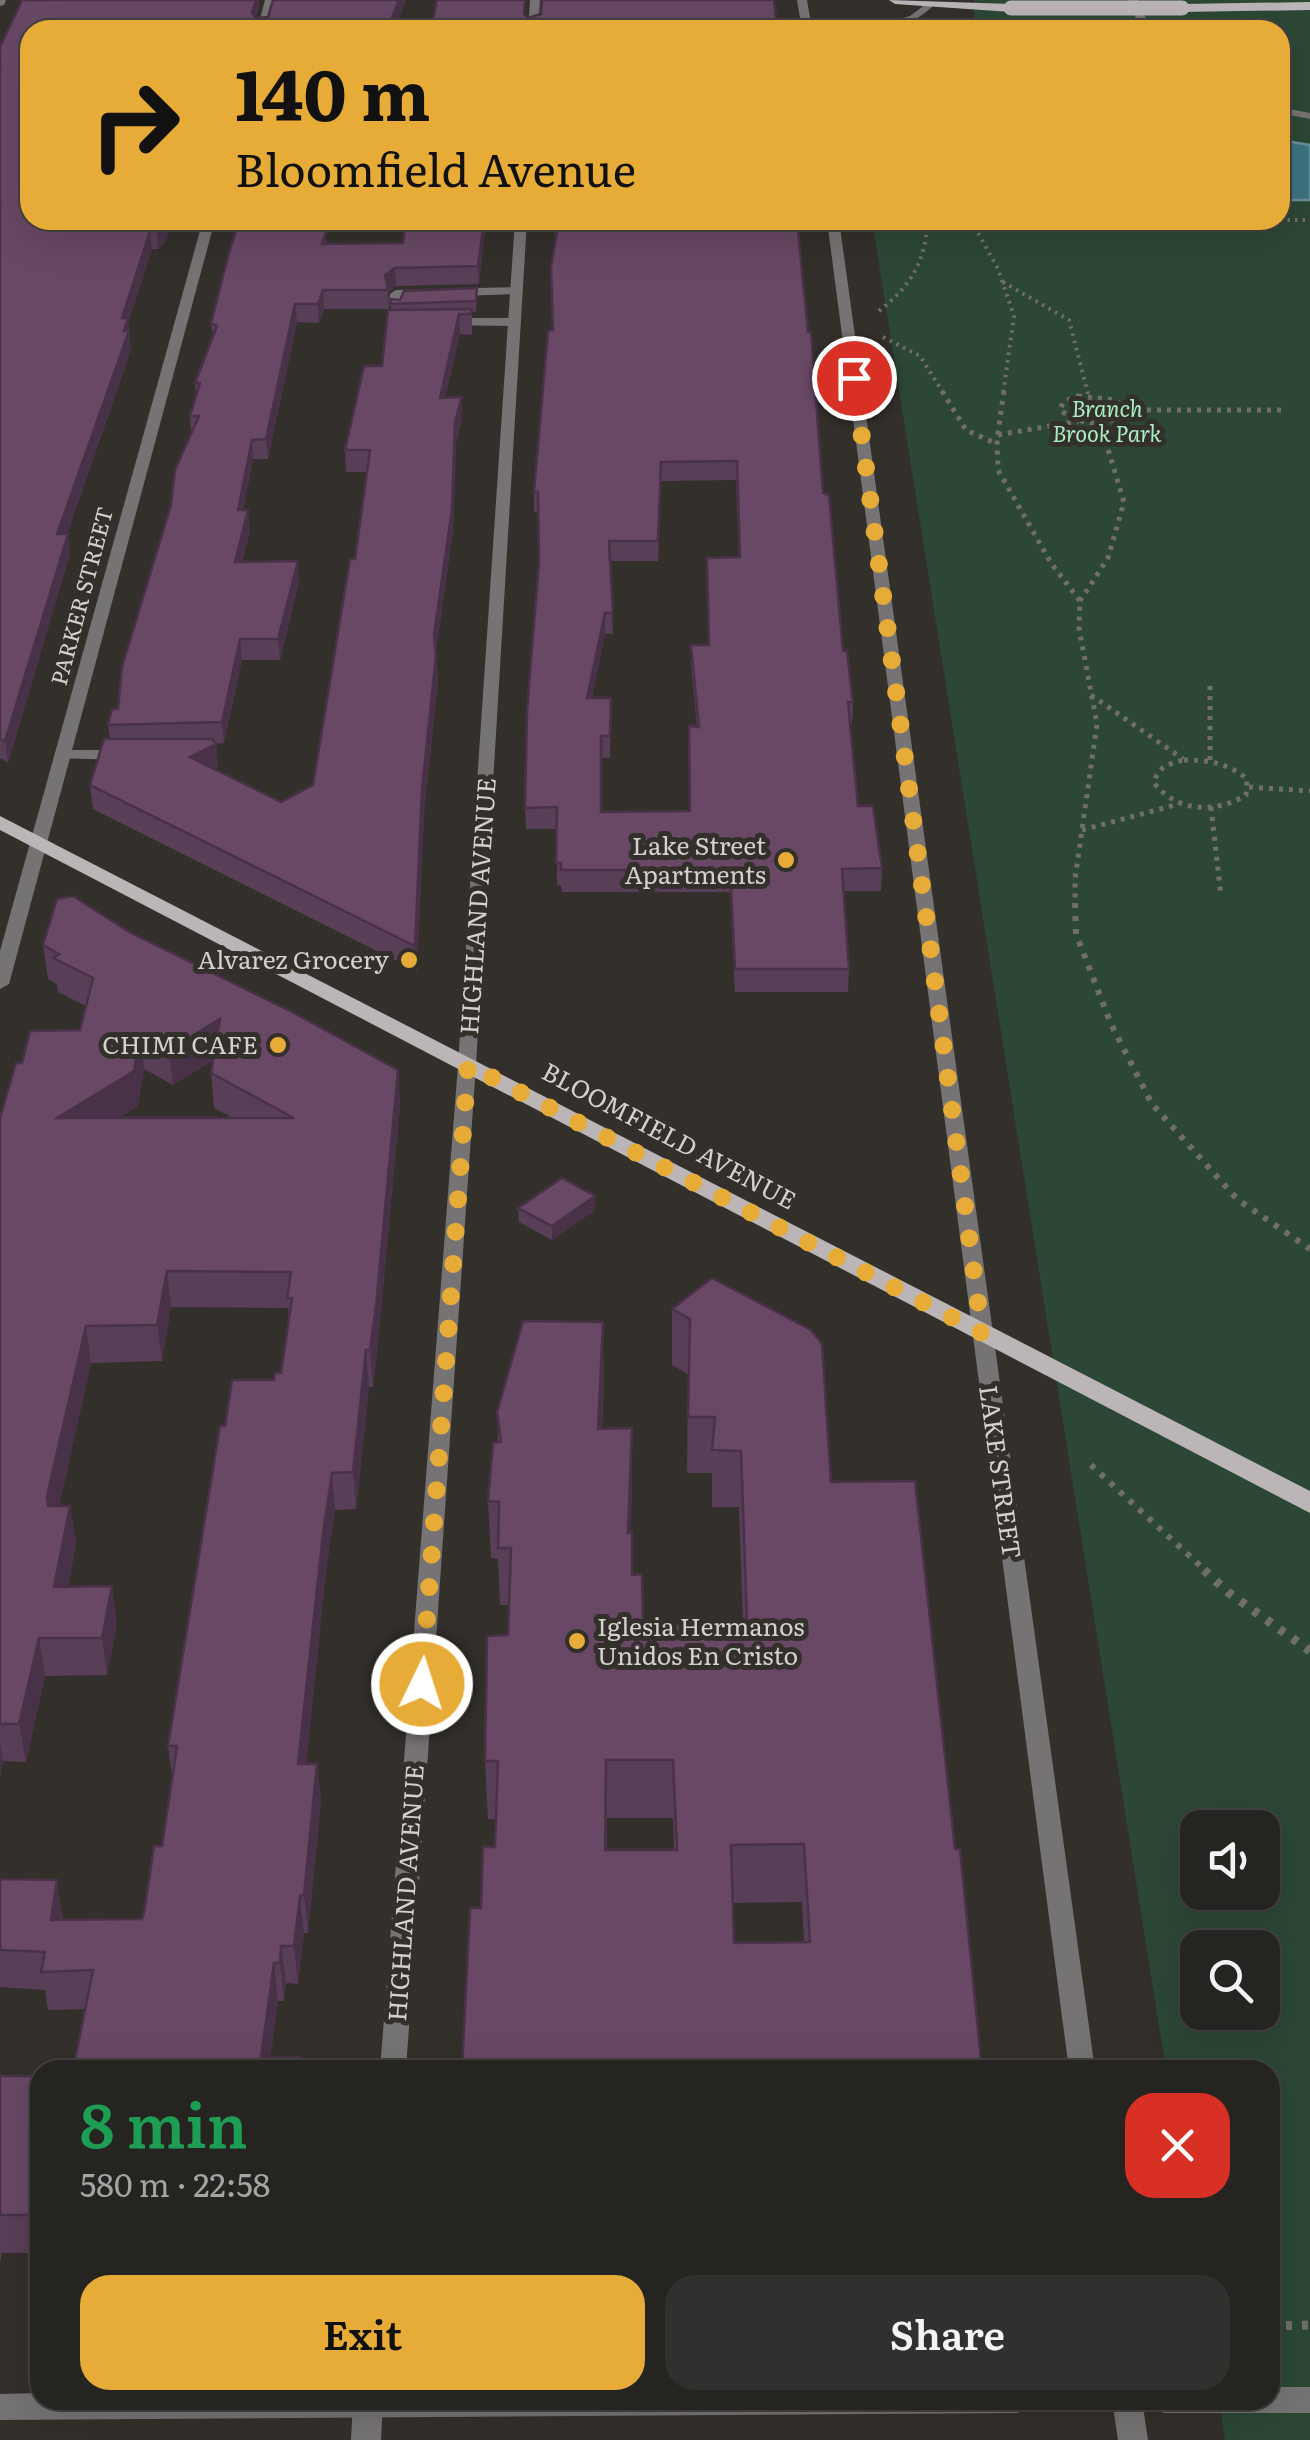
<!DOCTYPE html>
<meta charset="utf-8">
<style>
:root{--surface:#262421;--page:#32302e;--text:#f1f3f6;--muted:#a4a4a5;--line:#42413f;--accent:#e7ac37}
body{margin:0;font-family:Literata,serif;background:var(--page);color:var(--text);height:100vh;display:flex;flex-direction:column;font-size:38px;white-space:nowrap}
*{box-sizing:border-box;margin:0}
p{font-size:32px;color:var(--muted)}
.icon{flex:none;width:55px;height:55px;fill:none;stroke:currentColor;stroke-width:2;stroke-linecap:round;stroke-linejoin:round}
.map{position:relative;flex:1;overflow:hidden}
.details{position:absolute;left:30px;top:2060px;width:1250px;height:350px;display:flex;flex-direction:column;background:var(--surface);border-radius:30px;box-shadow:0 10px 40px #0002,0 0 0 2px var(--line)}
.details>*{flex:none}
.banner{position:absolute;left:20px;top:20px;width:1270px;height:210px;border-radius:30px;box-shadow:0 10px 40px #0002,0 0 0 2px var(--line);background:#e7ac37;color:#111;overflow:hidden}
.fabs{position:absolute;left:1180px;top:1810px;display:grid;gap:20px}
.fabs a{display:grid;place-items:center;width:100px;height:100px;border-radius:20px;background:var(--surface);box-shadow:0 10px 40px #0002,0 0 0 2px var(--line);font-size:50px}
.pin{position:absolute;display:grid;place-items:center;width:85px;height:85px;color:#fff;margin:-42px;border:5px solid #fff;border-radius:50%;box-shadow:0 2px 10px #0007}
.me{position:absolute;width:110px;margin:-55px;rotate:4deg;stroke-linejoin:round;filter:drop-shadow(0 0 8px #0008)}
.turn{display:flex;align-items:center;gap:35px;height:210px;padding:0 50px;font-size:45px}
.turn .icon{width:130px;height:130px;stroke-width:2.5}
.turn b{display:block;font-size:70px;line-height:85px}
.round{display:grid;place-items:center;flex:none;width:105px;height:105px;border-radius:30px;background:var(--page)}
.headline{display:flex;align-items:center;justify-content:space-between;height:170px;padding:0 50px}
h1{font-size:60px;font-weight:600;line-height:75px;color:#1e9e55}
.action{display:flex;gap:20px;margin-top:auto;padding:20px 50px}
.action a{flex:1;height:115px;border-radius:30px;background:var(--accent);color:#111;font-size:40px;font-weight:600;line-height:115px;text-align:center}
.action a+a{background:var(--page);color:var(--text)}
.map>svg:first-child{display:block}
.green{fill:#2c4735;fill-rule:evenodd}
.water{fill:#3c7380;stroke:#698f97;stroke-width:2.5}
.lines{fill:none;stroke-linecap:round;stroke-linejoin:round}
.path-far3{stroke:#716e6a;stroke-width:4;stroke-dasharray:2.5 5;stroke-linecap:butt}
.path-far2{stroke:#716e6a;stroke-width:5;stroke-dasharray:4 6;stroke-linecap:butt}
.path-far1{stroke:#716e6a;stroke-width:6;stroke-dasharray:5 8;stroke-linecap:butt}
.path{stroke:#716e6a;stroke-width:9;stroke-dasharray:6 10;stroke-linecap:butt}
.service{fill:#767374;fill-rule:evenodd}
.minor{fill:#767374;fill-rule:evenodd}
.tertiary{fill:#767374;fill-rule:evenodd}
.primary{fill:#bbb5b7;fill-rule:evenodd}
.primary-bridge{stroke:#bbb5b7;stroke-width:15}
.wall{fill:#593e57;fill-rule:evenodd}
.shaded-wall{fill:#493247}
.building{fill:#684865;stroke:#493247;stroke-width:2.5;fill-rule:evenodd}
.route{stroke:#e7ac37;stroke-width:18;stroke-dasharray:0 32.4}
.poi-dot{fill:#e7ac37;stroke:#33302c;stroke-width:4}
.labels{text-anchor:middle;stroke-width:10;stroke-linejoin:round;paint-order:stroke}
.far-park-label{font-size:22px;font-style:italic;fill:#aaedc0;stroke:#33302c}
.far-street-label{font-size:22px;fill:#d3d1ce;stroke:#33302c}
.poi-label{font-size:25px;fill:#d3d1ce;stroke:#33302c;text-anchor:end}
.street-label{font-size:25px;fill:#d3d1ce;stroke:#33302c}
</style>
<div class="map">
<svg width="1310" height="2440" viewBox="0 0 1310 2440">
<rect width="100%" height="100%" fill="#33302c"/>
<path class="green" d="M 974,0 L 1310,0 L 1310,2440 L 1225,2440 L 1219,2400 L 1270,2400 L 1270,2070 L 1166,2070 L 872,220 L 1280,220 L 1280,30 L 974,30 ZM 1198,1828 L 1262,1828 L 1262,1892 L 1198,1892 ZM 1198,1948 L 1262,1948 L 1262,2012 L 1198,2012 Z"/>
<polygon class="water" points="1280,140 1310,145 1310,200 1280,200"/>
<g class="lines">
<g class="path-far3">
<polyline points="971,220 998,269 1014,316 1003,394"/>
<polyline points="1280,220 1310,220"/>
<polyline points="1003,282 1069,320 1088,394"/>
<path d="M 879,311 C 908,288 924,265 927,228 L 936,220"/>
<polyline points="883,337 920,356 944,394"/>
</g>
<g class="path-far2">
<polyline points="942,391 966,430 997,444"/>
<polyline points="1004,391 997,440 998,470 1051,563 1080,601 1079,628 1097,724 1075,879 1075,906"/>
<path d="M 1078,396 L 1116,400 L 1127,412 C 1106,428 1081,426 1060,410 L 1063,402 Z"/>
<polyline points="1127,410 1285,410"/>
<polyline points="998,435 1078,421"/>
<polyline points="1080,601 1108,558 1124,502 1100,423"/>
<polyline points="1210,686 1210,761"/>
<polyline points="1091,695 1183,759"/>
<path d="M 1184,760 C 1208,760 1228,763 1247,779 L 1246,795 C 1215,814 1177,812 1154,783 C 1157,767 1170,763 1184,760 Z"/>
<polyline points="1249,787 1310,791"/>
<polyline points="1211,807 1221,896"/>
<polyline points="1082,830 1179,804"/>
</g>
<g class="path-far1">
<polyline points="1075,903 1076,934 1111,1024 1152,1104 1237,1199 1310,1249"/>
<polyline points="1091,1465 1207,1572"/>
</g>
<g class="path">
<polyline points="1204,1570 1229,1593 1310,1651"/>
<polyline points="1270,2326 1310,2325"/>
</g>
<g class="service">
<polygon points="517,287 521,288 521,294 402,298 399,308 389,305 390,294 396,290"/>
<polygon points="447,318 515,318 521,322 515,326 442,325 441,322"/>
<polygon points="61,750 124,750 132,755 124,760 55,758 55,752"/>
</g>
<g class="minor">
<polygon points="0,0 6,0 4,5 0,6"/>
<polygon points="265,0 275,0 267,30 257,30"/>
<polygon points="530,0 540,0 538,30 528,30"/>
<polygon points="1128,0 1138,0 1151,30 1141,30"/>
<polygon points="1280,107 1310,113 1310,119 1280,113"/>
<polygon points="203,220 215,220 9,984 0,989 0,951"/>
<polygon points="515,220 527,220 476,1065 406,2070 380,2070 458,1065"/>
<polygon points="1270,2387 1310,2387 1310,2413 1164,2413 1154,2409 1149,2400 1270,2400"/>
<polygon points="353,2400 383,2400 381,2440 351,2440"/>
</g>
<g class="tertiary">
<polygon points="797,0 807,0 812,30 802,30"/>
<path d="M 930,1 L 935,4 C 916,24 891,30 864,30 L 910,16 Z"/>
<polygon points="827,220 839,220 1095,2070 1069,2070"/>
<polygon points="40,2393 40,2400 1032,2400 1027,2409 1017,2413 0,2420 0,2394"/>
<polygon points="1112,2400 1142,2400 1148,2440 1118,2440"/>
</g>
<g class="primary">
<polygon points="889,0 1011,4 1017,8 1011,12 895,4"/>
<polygon points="1310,2 1310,10 1182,12 1176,8 1182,4"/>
<polygon points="0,816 1310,1491 1310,1513 0,830"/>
</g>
<polyline class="primary-bridge" points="1011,8 1182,8"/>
</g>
<g class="wall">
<polygon points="22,0 259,0 259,7 256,18 268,17 273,0 406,0 395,30 30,30 172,220 165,242 158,249 152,249 128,323 131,350 67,534 70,554 8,763 0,758 0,47"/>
<polygon points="320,220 321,230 328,244 403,243 406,220 486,220 479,284 396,286 388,293 389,309 324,309 319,323 297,322 268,459 253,459 243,510 250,530 242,562 298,561 299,582 280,660 242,660 224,743 216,744 218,767 214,769 281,802 313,785 355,559 367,472 346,472 345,450 382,366 391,310 391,299 400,300 477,288 476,312 472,312 472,335 460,334 445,398 462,397 462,418 456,443 453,530 436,652 438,679 424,813 417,971 93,809 90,785 110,739 108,725 118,709 191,433 190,416 196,394 195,383 213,337 211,323"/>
<path d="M 554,220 L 797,220 L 823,493 L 843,651 L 853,702 L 852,723 L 850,723 L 858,806 L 882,868 L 881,891 L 844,891 L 849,969 L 848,992 L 735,992 L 730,892 L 562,892 L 561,886 L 557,885 L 557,829 L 526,829 L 525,808 L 539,562 L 538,512 L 534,512 L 534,492 L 553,330 L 557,233 L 554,233 ZM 736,480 L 739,557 L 707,558 L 709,645 L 691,645 L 691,666 L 697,727 L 689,811 L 601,812 L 601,758 L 610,758 L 611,698 L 592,698 L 605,634 L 613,634 L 610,561 L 658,561 L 661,481 Z"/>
<path d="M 129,932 L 398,1070 L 400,1105 L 378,1342 L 373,1387 L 369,1387 L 356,1509 L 335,1510 L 326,1571 L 306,1764 L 317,1764 L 321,1801 L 308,1933 L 304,1933 L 298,1984 L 286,1983 L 284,2001 L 278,2001 L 270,2057 L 86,2009 L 48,2010 L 45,1990 L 0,1987 L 0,1879 L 63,1918 L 63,1920 L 142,1919 L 162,1846 L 172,1776 L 168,1746 L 225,1426 L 281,1373 L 289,1318 L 288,1308 L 171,1307 L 162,1361 L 91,1363 L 59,1506 L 70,1506 L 76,1543 L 68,1587 L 117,1624 L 107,1675 L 45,1676 L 26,1762 L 3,1761 L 0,1778 L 0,1118 L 22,1063 L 80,1030 L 86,1006 L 58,992 L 57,984 L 48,979 L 43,945 ZM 213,1060 L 211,1073 L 214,1108 L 233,1118 L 119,1118 L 138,1106 L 144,1069 L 173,1085 Z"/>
<polygon points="518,1208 595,1210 552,1240 519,1222"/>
<path d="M 712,1278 L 831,1482 L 955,1849 L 982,2070 L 481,1908 L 495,1847 L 496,1819 L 488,1819 L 485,1761 L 508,1635 L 509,1605 L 500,1605 L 498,1559 L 491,1558 L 488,1501 L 498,1442 L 497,1412 L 604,1378 L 602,1429 L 632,1485 L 630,1532 L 632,1575 L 643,1624 L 743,1623 L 739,1507 L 712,1507 L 712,1473 L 687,1473 L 688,1374 L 672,1365 L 672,1309 ZM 607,1818 L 673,1818 L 674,1850 L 606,1850 ZM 802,1902 L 804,1942 L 734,1943 L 733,1903 Z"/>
<polygon points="0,2076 40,2076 40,2253 2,2253 0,2263"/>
</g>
<g class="shaded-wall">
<polygon points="256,0 259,0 259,7 253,29 252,13"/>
<polygon points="399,0 406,0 395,30 387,30"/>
<polygon points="165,220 172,220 165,242 158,249 157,231"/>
<polygon points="484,220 486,220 479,284 478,266"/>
<polygon points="150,231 152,249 128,323 131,350 60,554 57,534 122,318"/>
<polygon points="395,268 396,286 388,293 385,275"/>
<polygon points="323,290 324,309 319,323 318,304"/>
<polygon points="295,304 297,322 268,459 266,439"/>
<polygon points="459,314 460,334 440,419 440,398"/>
<polygon points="462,397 462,418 456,443 453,530 435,658 434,635 455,422"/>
<polygon points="252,440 253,459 239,530 238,510"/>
<polygon points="248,510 250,530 237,582 235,562"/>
<polygon points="68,534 70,554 8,763 5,741"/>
<polygon points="298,561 299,582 280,660 278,639"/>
<polygon points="605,613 605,634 588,719 587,698"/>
<polygon points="240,639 242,660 224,743 222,722"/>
<polygon points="436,656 438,679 424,813 417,971 415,946 422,789"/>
<polygon points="216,744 218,767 192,780 190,757"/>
<polygon points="220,1019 223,1054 173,1085 169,1050"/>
<polygon points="140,1034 144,1069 138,1106 62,1153 57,1118"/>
<polygon points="398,1070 400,1105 378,1342 373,1387 370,1350"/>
<polygon points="595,1196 595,1210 552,1240 552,1226"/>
<polygon points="167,1271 171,1307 162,1361 157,1325"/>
<polygon points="603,1322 604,1378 599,1485 598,1429"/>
<polygon points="86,1326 91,1363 53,1533 54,1544 47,1496"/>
<polygon points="366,1350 369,1387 356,1509 353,1472"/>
<polygon points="632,1428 632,1485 628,1590 628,1533"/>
<polygon points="332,1473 335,1510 326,1571 302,1802 298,1764 323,1534"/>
<polygon points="70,1506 76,1543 60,1625 54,1587"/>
<polygon points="112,1586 117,1624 107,1675 102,1638"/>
<polygon points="39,1638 45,1676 26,1762 19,1724"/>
<polygon points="0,1743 3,1761 0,1778"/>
<polygon points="606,1760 607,1818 606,1908 605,1850"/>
<polygon points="317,1764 321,1801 308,1933 304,1895"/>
<polygon points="57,1880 63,1918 57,1958 51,1920"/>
<polygon points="300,1896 304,1933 298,1984 294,1946"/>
<polygon points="281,1946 286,1983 284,2001 280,1963"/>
<polygon points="274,1963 278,2001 269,2070 261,2057"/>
</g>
<g class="building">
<polygon points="22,0 256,0 252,13 256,18 268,17 273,0 399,0 387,30 30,30 30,220 165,220 163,224 157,231 150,231 122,318 128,318 124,331 129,331 57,534 68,534 5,741 0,739 0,47"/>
<polygon points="437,0 525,0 524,14 528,18 541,14 542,0 774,0 777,30 431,30"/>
<polygon points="239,220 319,220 317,230 327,230 322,244 403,243 406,220 484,220 478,266 395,268 385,275 388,290 323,290 318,304 295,304 266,439 252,440 238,510 248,510 235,562 298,561 278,639 240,639 222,722 108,725 112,709 118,709 122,667 171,505 175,470 199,416 190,416 200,383 195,383 217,326 211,323 228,257"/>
<path d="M 559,220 L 797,220 L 808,332 L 811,332 L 823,493 L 829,495 L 843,651 L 847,651 L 853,702 L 848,702 L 858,806 L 873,806 L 882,868 L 842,869 L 849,969 L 735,969 L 730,870 L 561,870 L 561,863 L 556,863 L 557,807 L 525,808 L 527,711 L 539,562 L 538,492 L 534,492 L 548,331 L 553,330 L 551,267 ZM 737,461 L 740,557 L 707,558 L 709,645 L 691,645 L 699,727 L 689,726 L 690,811 L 601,812 L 601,736 L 610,736 L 611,698 L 587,698 L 605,613 L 613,613 L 609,541 L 658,541 L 661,462 Z"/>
<polygon points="477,288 476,301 390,304 391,299 400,300 404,291"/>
<polygon points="472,309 471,314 459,314 440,398 462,397 455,422 452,509 434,635 436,656 422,789 415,946 90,785 104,739 212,739 216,744 190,757 281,802 313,785 350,559 355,559 370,450 345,450 364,366 382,366 388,310"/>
<path d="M 73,896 L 129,932 L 292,1012 L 398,1070 L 376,1306 L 370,1350 L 366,1350 L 353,1472 L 332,1473 L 323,1534 L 298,1764 L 317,1764 L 304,1895 L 300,1896 L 294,1946 L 281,1946 L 280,1963 L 274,1963 L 261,2057 L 300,2057 L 299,2070 L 73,2070 L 93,1970 L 41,1972 L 45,1952 L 0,1950 L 0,1879 L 57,1880 L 51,1920 L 142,1919 L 144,1913 L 154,1846 L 162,1846 L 177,1746 L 168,1746 L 220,1426 L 225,1426 L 232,1380 L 274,1380 L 275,1373 L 281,1373 L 292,1298 L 287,1298 L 291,1272 L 167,1271 L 157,1325 L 86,1326 L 47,1496 L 48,1506 L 70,1506 L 54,1587 L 112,1586 L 102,1638 L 39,1638 L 19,1724 L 0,1724 L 0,1118 L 16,1063 L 22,1063 L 30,1031 L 80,1030 L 93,978 L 53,958 L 59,954 L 43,945 L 57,899 ZM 220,1019 L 211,1073 L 294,1118 L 57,1118 L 134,1071 L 140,1034 L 169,1050 Z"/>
<polygon points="562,1178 595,1196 552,1226 518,1208"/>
<path d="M 712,1278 L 811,1330 L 822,1344 L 831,1482 L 915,1481 L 955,1849 L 960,1849 L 982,2070 L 462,2070 L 470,1908 L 481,1908 L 483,1847 L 495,1847 L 498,1761 L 485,1761 L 487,1636 L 508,1635 L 511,1548 L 498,1548 L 499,1502 L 488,1501 L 493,1443 L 501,1442 L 497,1412 L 523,1321 L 603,1322 L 598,1429 L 632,1428 L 628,1533 L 632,1532 L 632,1575 L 642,1574 L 643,1624 L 747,1623 L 741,1451 L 712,1450 L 715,1417 L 688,1417 L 690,1319 L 672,1309 ZM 606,1760 L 673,1760 L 677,1850 L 605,1850 ZM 804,1844 L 810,1942 L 734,1943 L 731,1845 Z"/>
<rect x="0" y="2076" width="40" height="139"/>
</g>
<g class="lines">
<polyline class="route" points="422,1684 468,1065 982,1333 854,378"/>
</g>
<g class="poi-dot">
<circle cx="786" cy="860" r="10"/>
<circle cx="409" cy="960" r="10"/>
<circle cx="278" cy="1045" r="10"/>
<circle cx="577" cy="1641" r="10"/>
</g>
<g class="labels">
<g class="far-park-label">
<text x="1107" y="417">Branch<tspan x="1107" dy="25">Brook Park</tspan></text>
</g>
<g class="far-street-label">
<text transform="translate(82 596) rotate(-75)" y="8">PARKER STREET</text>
</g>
<g class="poi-label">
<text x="766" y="855">Lake Street<tspan x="766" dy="29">Apartments</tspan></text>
<text x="389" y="969">Alvarez Grocery</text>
<text x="258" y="1054">CHIMI CAFE</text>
<text x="597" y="1636" text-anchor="start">Iglesia Hermanos<tspan x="597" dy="29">Unidos En Cristo</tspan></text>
</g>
<g class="street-label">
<text transform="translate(478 906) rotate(-86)" y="9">HIGHLAND AVENUE</text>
<text transform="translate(669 1136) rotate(28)" y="9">BLOOMFIELD AVENUE</text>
<text transform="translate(1000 1472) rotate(82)" y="9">LAKE STREET</text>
<text transform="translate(406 1893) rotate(-86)" y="9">HIGHLAND AVENUE</text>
</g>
</g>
</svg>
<div class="fabs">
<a><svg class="icon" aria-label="sound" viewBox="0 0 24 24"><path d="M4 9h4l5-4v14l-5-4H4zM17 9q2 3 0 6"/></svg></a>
<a><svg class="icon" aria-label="search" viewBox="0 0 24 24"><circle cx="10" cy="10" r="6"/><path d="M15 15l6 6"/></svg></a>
</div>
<div class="pin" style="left:854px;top:378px;background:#d93025"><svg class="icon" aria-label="arrive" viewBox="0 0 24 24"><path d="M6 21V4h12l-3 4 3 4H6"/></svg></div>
<svg class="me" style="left:422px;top:1684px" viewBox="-20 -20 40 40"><circle r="17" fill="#e7ac37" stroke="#fff" stroke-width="3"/><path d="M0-11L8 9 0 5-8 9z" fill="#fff"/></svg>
<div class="banner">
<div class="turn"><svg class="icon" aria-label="right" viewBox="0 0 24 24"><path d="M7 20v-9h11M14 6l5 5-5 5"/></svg><div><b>140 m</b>Bloomfield Avenue</div></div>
</div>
<section class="details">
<div class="headline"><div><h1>8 min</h1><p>580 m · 22:58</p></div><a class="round" style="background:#d93025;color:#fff"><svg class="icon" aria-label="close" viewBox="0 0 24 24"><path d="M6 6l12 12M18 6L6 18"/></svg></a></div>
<div class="action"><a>Exit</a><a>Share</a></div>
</section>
</div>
